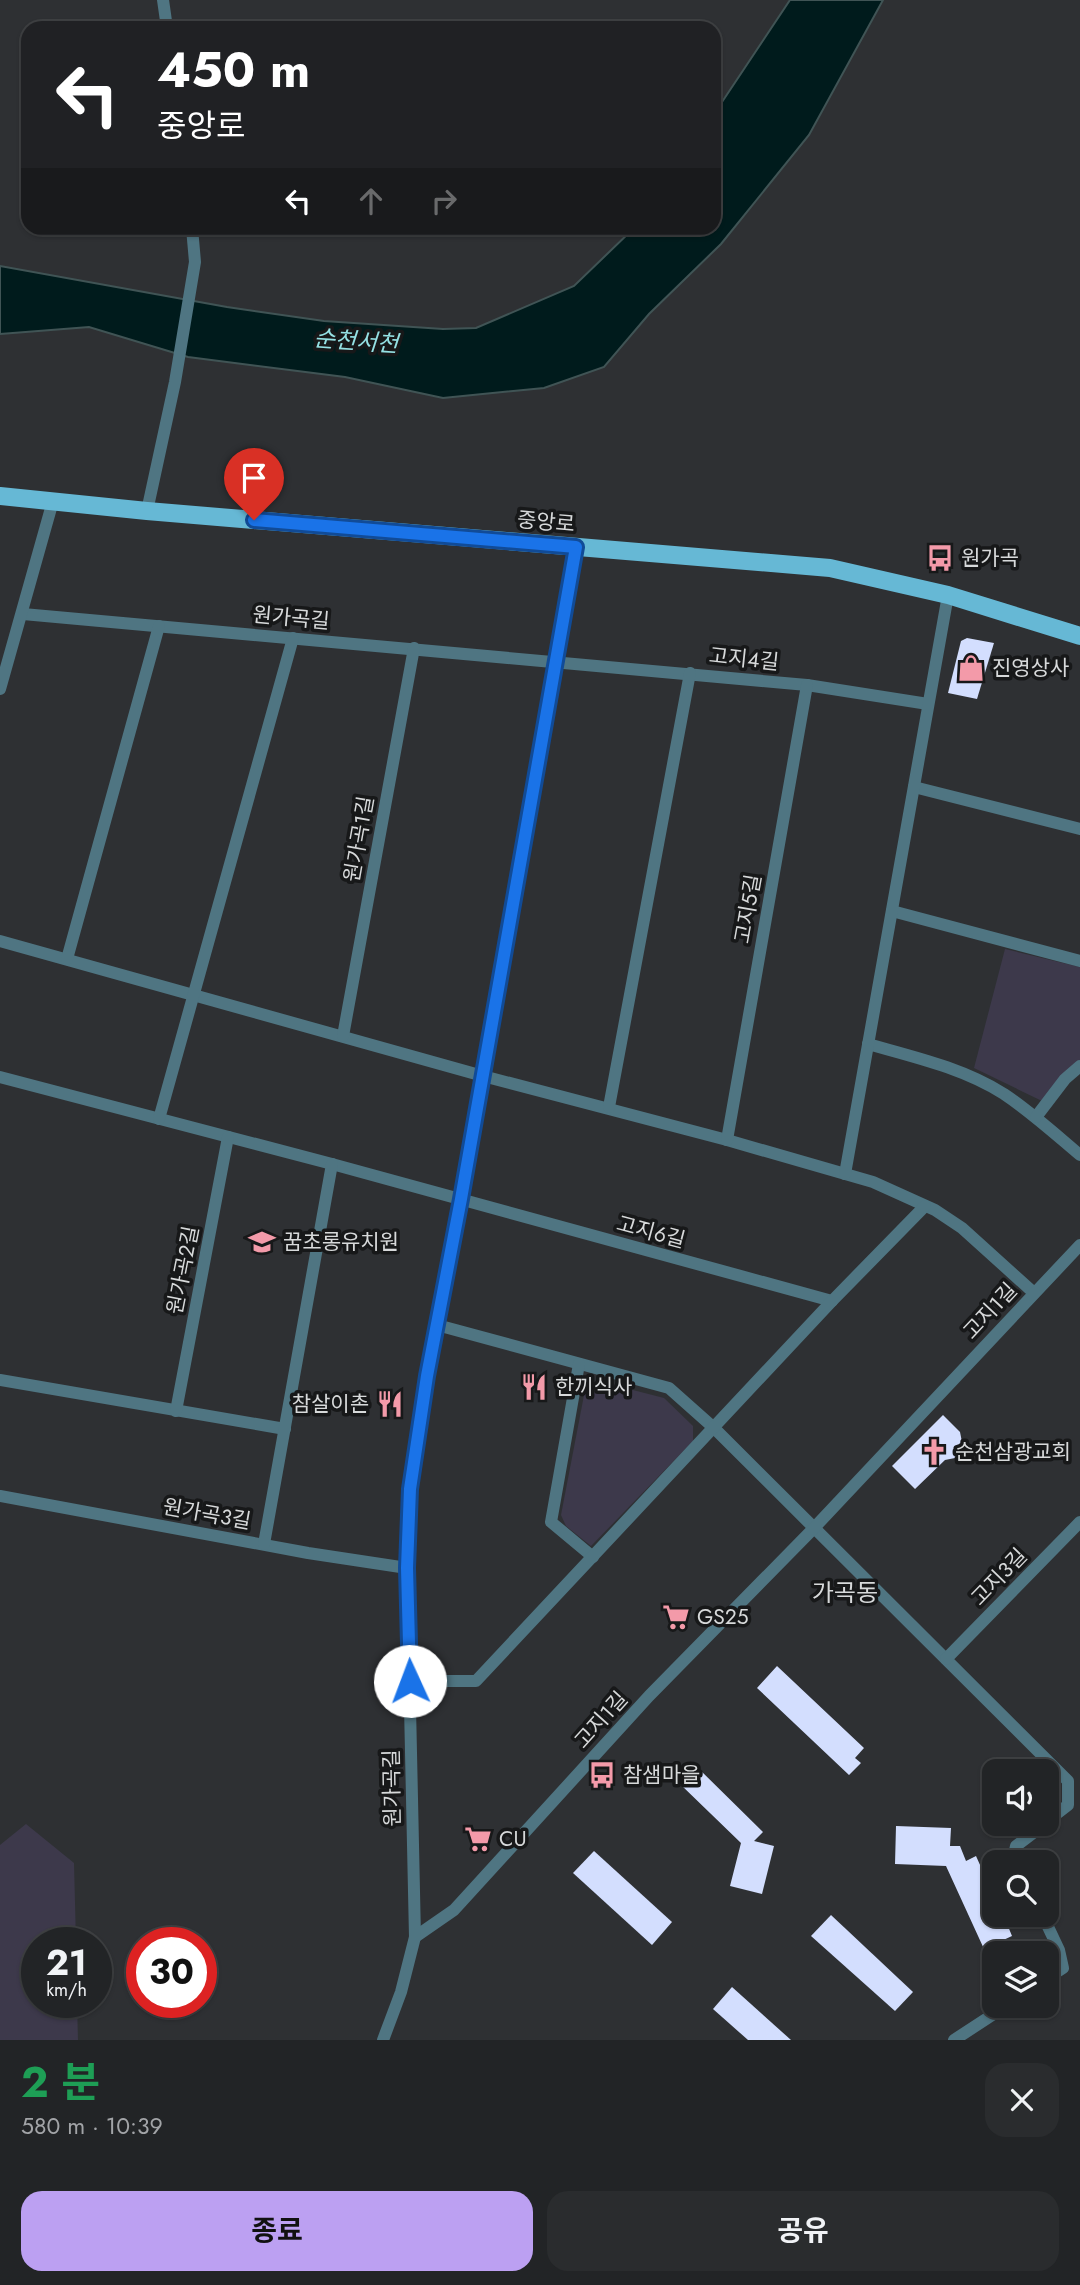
<!DOCTYPE html>
<html lang="ko">
<meta charset="utf-8">
<style>
:root{--surface:#222426;--page:#2a2c2e;--text:#f1f3f6;--muted:#a2a4a7;--line:#3f4143;--accent:#bca0f2}
body{margin:0;font-family:Jost,"Noto Sans KR",sans-serif;background:var(--page);color:var(--text);height:100vh;display:flex;flex-direction:column;font-size:26px;white-space:nowrap}
*{box-sizing:border-box;margin:0}
p{font-size:23px;color:var(--muted)}
.icon{flex:none;width:38px;height:38px;fill:none;stroke:currentColor;stroke-width:2;stroke-linecap:round;stroke-linejoin:round}
.map{position:relative;height:2040px;overflow:hidden}
.side{display:flex;flex-direction:column;background:var(--surface);flex:1}
.side>*{flex:none}
.top-card{position:absolute;left:21px;top:21px;width:700px;height:214px;border-radius:21px;box-shadow:0 2px 5px #0004,0 0 0 2px var(--line);background:#202124;color:#fff;overflow:hidden}
.tools{position:absolute;left:982px;top:1759px;display:grid;gap:14px}
.tools a{display:grid;place-items:center;width:77px;height:77px;border-radius:14px;background:var(--surface);box-shadow:0 2px 5px #0004,0 0 0 2px var(--line);font-size:35px}
.speed{position:absolute;left:21px;top:1927px;display:flex;gap:14px;font-size:35px;font-weight:700;text-align:center}
.speed>*{display:grid;place-content:center;width:91px;height:91px;border-radius:50%;background:var(--surface);box-shadow:0 2px 5px #0004,0 0 0 2px var(--line);line-height:1}
.speed small{font-size:18px;font-weight:400}
.speed .limit{border:10px solid #d22;background:#fff;color:#111}
.pin{position:absolute;display:grid;place-items:center;width:60px;height:60px;color:#fff;margin:-72px -30px;border-radius:50% 50% 50% 0;rotate:-45deg;box-shadow:0 0 7px #0007}
.pin .icon{rotate:45deg}
.me{position:absolute;width:77px;margin:-38px;rotate:358deg;stroke-linejoin:round;filter:drop-shadow(0 0 5px #0008)}
.turn{display:flex;align-items:center;gap:24px;height:147px;padding:0 21px;font-size:32px}
.turn .icon{width:91px;height:91px;stroke-width:2.5}
.turn b{display:block;font-size:49px;line-height:60px}
.lanes{display:flex;align-items:center;height:66px;padding:0 21px;background:#0003;justify-content:center;gap:35px;direction:ltr}
.lanes .off{opacity:.35}
.round{display:grid;place-items:center;flex:none;width:74px;height:74px;border-radius:21px;background:var(--page)}
.summary{display:flex;align-items:center;justify-content:space-between;height:119px;padding:0 21px}
h1{font-size:42px;font-weight:700;line-height:52px;color:#1e9e55}
.button{display:flex;gap:14px;margin-top:auto;padding:14px 21px}
.button a{flex:1;height:80px;border-radius:21px;background:var(--accent);color:#111;font-size:28px;font-weight:700;line-height:80px;text-align:center}
.button a+a{background:var(--page);color:var(--text)}
.map>svg:first-child{display:block}
.green{fill:#3d394b}
.water{fill:#001b1c;stroke:#405455;stroke-width:2}
.building{fill:#d3defe}
.lines{fill:none;stroke-linecap:round;stroke-linejoin:round}
.minor{stroke:#4f7582;stroke-width:12}
.primary{stroke:#66b8d5;stroke-width:18}
.route-casing{stroke:#114b97;stroke-width:18}
.route{stroke:#1a73e8;stroke-width:12}
.labels{text-anchor:middle;stroke-width:7;stroke-linejoin:round;paint-order:stroke}
.street-label{font-size:21px;fill:#d7d9da;stroke:#171819}
.poi-label{font-size:21px;fill:#d7d9da;stroke:#171819;text-anchor:start}
.water-label{font-size:23px;font-style:italic;fill:#95e1e4;stroke:#171819}
.quarter-label{font-size:24px;fill:#d7d9da;stroke:#171819}
</style>
<div class="map">
<svg width="1080" height="2040" viewBox="0 0 1080 2040">
<rect width="100%" height="100%" fill="#2e3033"/>
<g class="green">
<polygon points="1005,949 1080,967 1080,1060 1062,1075 1042,1101 974,1068"/>
<polygon points="598,1381 664,1398 693,1426 693,1441 591,1546 566,1526 561,1515 585,1390"/>
<polygon points="26,1824 74,1863 76,1942 37,1942 37,2002 77,2002 78,2040 0,2040 0,1845"/>
</g>
<polygon class="water" points="790,0 883,0 809,135 721,244 649,314 604,367 544,388 443,398 345,377 188,357 89,327 0,334 0,266 227,307 324,321 443,329 476,328 574,286 634,228 714,228 714,114"/>
<g class="building">
<polygon points="967,638 994,643 977,699 948,693 961,641"/>
<polygon points="943,1415 960,1432 962,1442 966,1448 960,1457 945,1460 915,1489 892,1466"/>
<polygon points="777,1666 864,1748 855,1758 861,1763 849,1775 757,1688"/>
<polygon points="697,1767 763,1832 754,1841 774,1846 762,1894 730,1886 741,1843 680,1784"/>
<polygon points="896,1826 951,1828 950,1846 960,1846 966,1861 976,1856 994,1896 994,1914 1003,1914 1012,1936 984,1949 946,1866 895,1864"/>
<polygon points="594,1851 672,1922 652,1945 573,1873"/>
<polygon points="831,1915 913,1992 895,2011 811,1936"/>
<polygon points="732,1987 791,2040 748,2040 713,2009"/>
</g>
<g class="lines">
<g class="minor">
<polyline points="163,0 167,28"/>
<polyline points="147,511 175,382 195,262 192,228"/>
<polyline points="23,614 807,685 928,704"/>
<polyline points="0,689 53,501"/>
<polyline points="914,787 1080,829"/>
<polyline points="892,911 1080,961"/>
<polyline points="0,941 483,1076 727,1140 873,1182 935,1210 962,1228 1034,1293"/>
<polyline points="67,959 159,626"/>
<polyline points="343,1036 414,648"/>
<path d="M 868,1044 C 914,1057 963,1068 1004,1094 C 1031,1112 1055,1134 1080,1155"/>
<polyline points="0,1077 332,1164 832,1301"/>
<polyline points="609,1107 690,673"/>
<polyline points="1036,1117 1065,1079 1080,1066"/>
<polyline points="159,1119 293,638"/>
<polyline points="727,1140 807,685"/>
<polyline points="845,1174 948,595"/>
<polyline points="437,1325 669,1388 714,1428 1068,1781 1068,1805 1046,1822"/>
<polyline points="579,1364 551,1522 593,1557"/>
<polyline points="0,1380 285,1429"/>
<polyline points="176,1411 228,1137"/>
<polyline points="0,1496 308,1553 407,1568"/>
<polyline points="264,1544 332,1164"/>
<polyline points="946,1659 1080,1522"/>
<polyline points="410,1681 476,1681 832,1301 925,1206"/>
<polyline points="1017,1862 1014,1855 1016,1846 1045,1824"/>
<polyline points="1042,1914 1059,1950 1063,1968 1046,1979"/>
<polyline points="415,1937 454,1910 649,1696 814,1528 1080,1245"/>
<polyline points="383,2040 401,1992 415,1937 407,1568 410,1489 427,1376 461,1199 576,547"/>
<polyline points="954,2040 1006,2006"/>
</g>
<polyline class="primary" points="0,496 147,511 830,568 948,595 1080,636"/>
</g>
<g class="lines">
<defs>
<polyline id="route" points="254,520 576,547 461,1199 427,1376 410,1489 407,1568 410,1681"/>
</defs>
<use href="#route" class="route-casing"/>
<use href="#route" class="route"/>
</g>
<defs>
<symbol id="bus-bare" viewBox="-9 -9 18 18"><path d="M-5-6H5V4H4V6H2V4H-2V6H-4V4H-5ZM-3.5-4V0h7V-4ZM-3.5 1.2v1.5H-2V1.2ZM2 1.2v1.5H3.5V1.2Z" fill="#f39aa9" stroke="#171819" stroke-width="2.5" paint-order="stroke"/></symbol>
<symbol id="shop-bare" viewBox="-9 -9 18 18"><path d="M-5-2.5h2.3a2.7 3.5 0 0 1 5.4 0H5L5.5 6h-11ZM-1.5-2.5h3a1.5 2.3 0 0 0-3 0Z" fill="#f39aa9" stroke="#171819" stroke-width="2.5" paint-order="stroke"/></symbol>
<symbol id="school-bare" viewBox="-9 -9 18 18"><path d="M0-5L7-2L0 1L-7-2ZM-4 1L0 2.5L4 1V4Q0 6-4 4Z" fill="#f39aa9" stroke="#171819" stroke-width="2.5" paint-order="stroke"/></symbol>
<symbol id="restaurant-bare" viewBox="-9 -9 18 18"><path d="M-5-6h1v4h1v-4h1v4h1v-4h1v5L-1.5 .5V6h-2V.5L-5-1ZM5-6V6H3V1.5H1.5Q1.5-4 5-6Z" fill="#f39aa9" stroke="#171819" stroke-width="2.5" paint-order="stroke"/></symbol>
<symbol id="church-bare" viewBox="-9 -9 18 18"><path d="M-1.2-6h2.4v3.5h3.3v2.4h-3.3V6h-2.4V-.1h-3.3v-2.4h3.3Z" fill="#f39aa9" stroke="#171819" stroke-width="2.5" paint-order="stroke"/></symbol>
<symbol id="supermarket-bare" viewBox="-9 -9 18 18"><path d="M-6-5.5h2.5l.6 2H6L4.5 2H-2.5L-4.4-4H-6ZM-1.5 3.2a1.3 1.3 0 1 0 .1 0ZM3 3.2a1.3 1.3 0 1 0 .1 0Z" fill="#f39aa9" stroke="#171819" stroke-width="2.5" paint-order="stroke"/></symbol>
</defs>
<g fill-rule="evenodd">
<use href="#bus-bare" x="921" y="539" width="38" height="38"/>
<use href="#shop-bare" x="952" y="649" width="38" height="38"/>
<use href="#school-bare" x="243" y="1223" width="38" height="38"/>
<use href="#restaurant-bare" x="515" y="1368" width="38" height="38"/>
<use href="#restaurant-bare" x="371" y="1385" width="38" height="38"/>
<use href="#church-bare" x="915" y="1433" width="38" height="38"/>
<use href="#supermarket-bare" x="657" y="1598" width="38" height="38"/>
<use href="#bus-bare" x="583" y="1756" width="38" height="38"/>
<use href="#supermarket-bare" x="459" y="1820" width="38" height="38"/>
</g>
<g class="labels">
<g class="street-label">
<text transform="translate(546 522) rotate(5)" y="7">중앙로</text>
<text transform="translate(291 618) rotate(5)" y="7">원가곡길</text>
<text transform="translate(744 659) rotate(6)" y="7">고지4길</text>
<text transform="translate(359 839) rotate(-80)" y="7">원가곡1길</text>
<text transform="translate(748 909) rotate(-80)" y="7">고지5길</text>
<text transform="translate(651 1232) rotate(15)" y="7">고지6길</text>
<text transform="translate(183 1270) rotate(-79)" y="7">원가곡2길</text>
<text transform="translate(990 1311) rotate(-47)" y="7">고지1길</text>
<text transform="translate(207 1514) rotate(10)" y="7">원가곡3길</text>
<text transform="translate(999 1577) rotate(-46)" y="7">고지3길</text>
<text transform="translate(601 1720) rotate(-48)" y="7">고지1길</text>
<text transform="translate(392 1788) rotate(-91)" y="7">원가곡길</text>
</g>
<g class="poi-label">
<text x="961" y="565">원가곡</text>
<text x="992" y="675">진영상사</text>
<text x="283" y="1249">꿈초롱유치원</text>
<text x="555" y="1394">한끼식사</text>
<text x="369" y="1411" text-anchor="end">참살이촌</text>
<text x="955" y="1459">순천삼광교회</text>
<text x="697" y="1624">GS25</text>
<text x="623" y="1782">참샘마을</text>
<text x="499" y="1846">CU</text>
</g>
<g class="water-label">
<text transform="translate(356 341) rotate(4)" y="8">순천서천</text>
</g>
<g class="quarter-label">
<text x="845" y="1601">가곡동</text>
</g>
</g>
</svg>
<div class="tools">
<a><svg class="icon" aria-label="sound" viewBox="0 0 24 24"><path d="M4 9h4l5-4v14l-5-4H4zM17 9q2 3 0 6"/></svg></a>
<a><svg class="icon" aria-label="search" viewBox="0 0 24 24"><circle cx="10" cy="10" r="6"/><path d="M15 15l6 6"/></svg></a>
<a><svg class="icon" aria-label="layers" viewBox="0 0 24 24"><path d="M12 4l9 5-9 5-9-5zM3 14l9 5 9-5"/></svg></a>
</div>
<div class="speed"><div>21<small>km/h</small></div><div class="limit">30</div></div>
<div class="pin" style="left:254px;top:520px;background:#d93025"><svg class="icon" aria-label="arrive" viewBox="0 0 24 24"><path d="M6 21V4h12l-3 4 3 4H6"/></svg></div>
<svg class="me" style="left:410px;top:1681px" viewBox="-20 -20 40 40"><circle r="19" fill="#fff"/><path d="M0-13L10 11 0 6-10 11z" fill="#1a73e8"/></svg>
<div class="top-card">
<div class="turn"><svg class="icon" aria-label="left" viewBox="0 0 24 24"><path d="M17 20v-9H6M10 6l-5 5 5 5"/></svg><div><b>450 m</b>중앙로</div></div>
<div class="lanes"><svg class="icon" aria-label="left" viewBox="0 0 24 24"><path d="M17 20v-9H6M10 6l-5 5 5 5"/></svg><svg class="icon off" aria-label="ahead" viewBox="0 0 24 24"><path d="M12 20V5M6 11l6-6 6 6"/></svg><svg class="icon off" aria-label="right" viewBox="0 0 24 24"><path d="M7 20v-9h11M14 6l5 5-5 5"/></svg></div>
</div>
</div>
<section class="side">
<div class="summary"><div><h1>2 분</h1><p>580 m · 10:39</p></div><a class="round"><svg class="icon" aria-label="close" viewBox="0 0 24 24"><path d="M6 6l12 12M18 6L6 18"/></svg></a></div>
<div class="button"><a>종료</a><a>공유</a></div>
</section>
